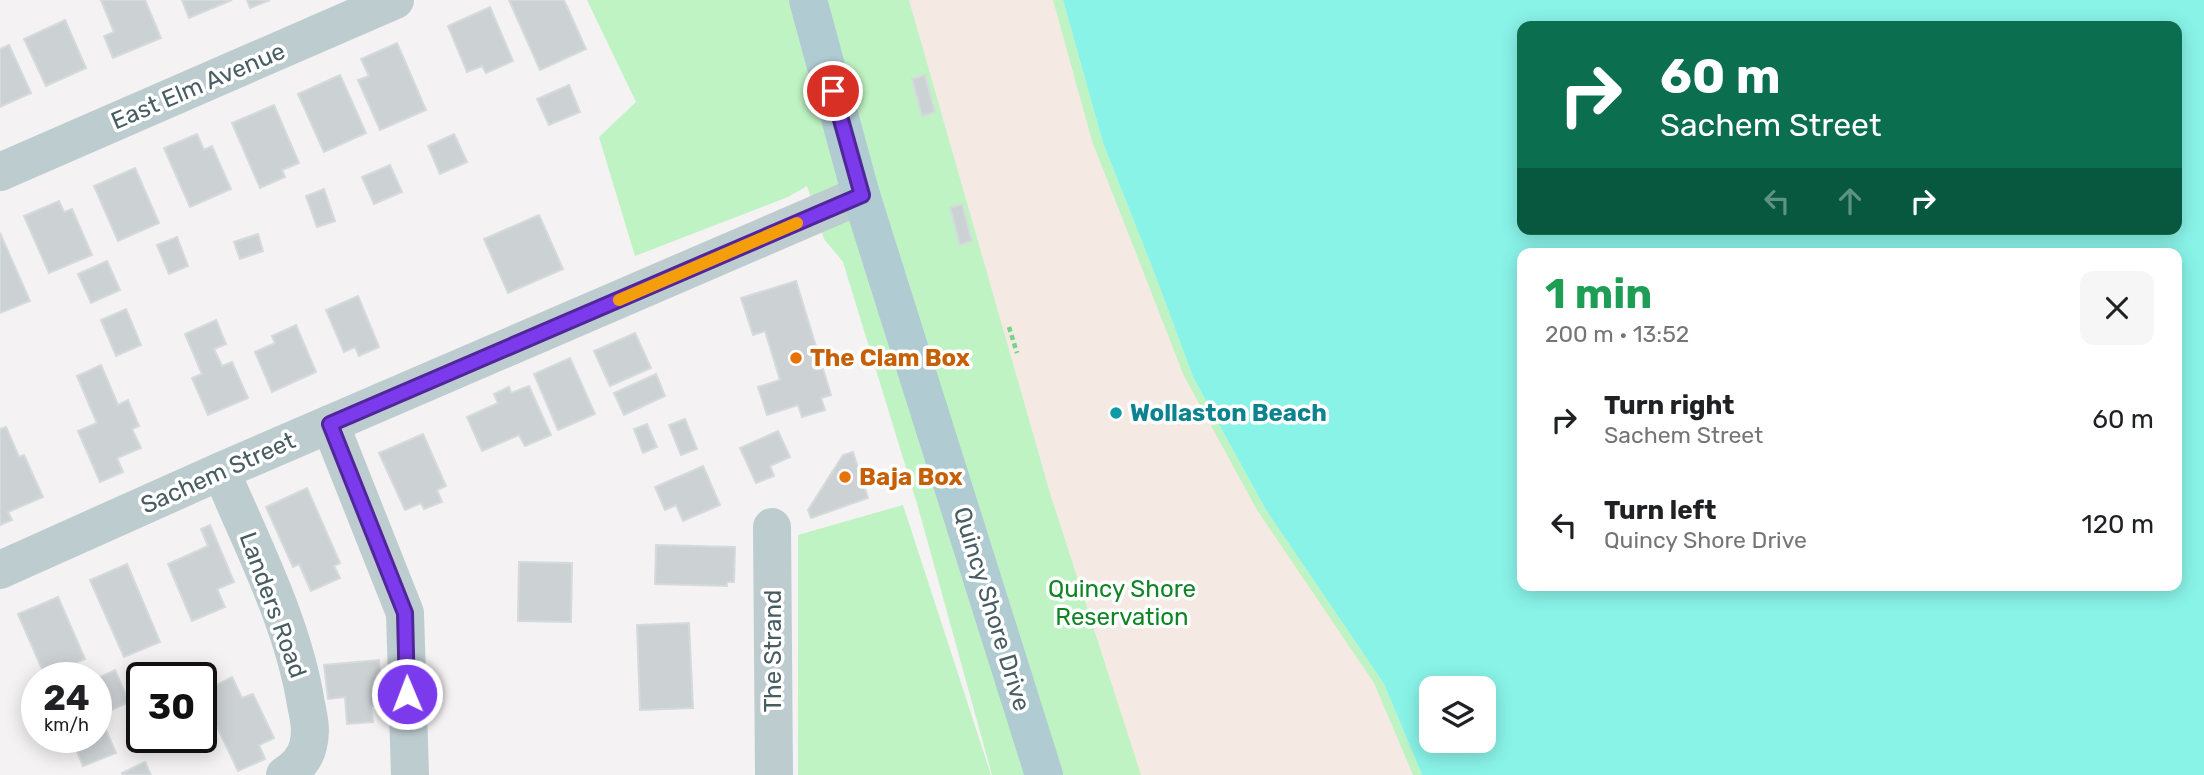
<!DOCTYPE html>
<meta charset="utf-8">
<style>
:root{--surface:#fff;--page:#f6f6f6;--text:#202124;--muted:#757577}
body{margin:0;font-family:Rubik,sans-serif;background:var(--page);color:var(--text);height:100vh;display:flex;flex-direction:column;font-size:26px;white-space:nowrap}
*{box-sizing:border-box;margin:0}
p{font-size:23px;color:var(--muted)}
.icon{flex:none;width:38px;height:38px;fill:none;stroke:currentColor;stroke-width:2;stroke-linecap:round;stroke-linejoin:round}
.map{position:relative;flex:1;overflow:hidden}
.sheet{position:absolute;left:1517px;top:248px;width:665px;height:343px;display:flex;flex-direction:column;background:var(--surface);border-radius:14px;box-shadow:0 4px 18px #0003}
.sheet>*{flex:none}
.banner{position:absolute;left:1517px;top:21px;width:665px;height:214px;border-radius:14px;box-shadow:0 4px 18px #0003;background:#0b6e4f;color:#fff;overflow:hidden}
.tools{position:absolute;left:1419px;top:676px;display:grid;gap:14px}
.tools a{display:grid;place-items:center;width:77px;height:77px;border-radius:14px;background:var(--surface);box-shadow:0 4px 18px #0003;font-size:35px}
.speed{position:absolute;left:21px;top:662px;display:flex;gap:14px;font-size:35px;font-weight:700;text-align:center}
.speed>*{display:grid;place-content:center;width:91px;height:91px;border-radius:50%;background:var(--surface);box-shadow:0 4px 18px #0003;line-height:1}
.speed small{font-size:18px;font-weight:400}
.speed .limit{border:4px solid #111;border-radius:10px;background:#fff;color:#111}
.pin{position:absolute;display:grid;place-items:center;width:60px;height:60px;color:#fff;margin:-30px;border:4px solid #fff;border-radius:50%;box-shadow:0 2px 7px #0007}
.me{position:absolute;width:77px;margin:-38px;rotate:359deg;stroke-linejoin:round;filter:drop-shadow(0 0 5px #0008)}
.turn{display:flex;align-items:center;gap:24px;height:147px;padding:0 28px;font-size:32px}
.turn .icon{width:91px;height:91px;stroke-width:2.5}
.turn b{display:block;font-size:49px;line-height:60px}
.lanes{display:flex;align-items:center;height:66px;padding:0 28px;background:#0003;justify-content:center;gap:35px;direction:ltr}
.lanes .off{opacity:.35}
.round{display:grid;place-items:center;flex:none;width:74px;height:74px;border-radius:14px;background:var(--page)}
.head{display:flex;align-items:center;justify-content:space-between;height:119px;padding:0 28px}
h1{font-size:42px;font-weight:700;line-height:52px;color:#1e9e55}
ul{padding:0;list-style:none}
li{display:flex;align-items:center;gap:21px;height:105px;padding:0 28px}
li div{flex:1}
li b{display:block;font-size:26px}
li em{font-style:normal}
.map>svg:first-child{display:block}
.green{fill:#bff3c3}
.sand{fill:#f5eae3}
.water{fill:#89f3e8;fill-rule:evenodd}
.building{fill:#ccd1d4;stroke:#d5dadd;stroke-width:2}
.lines{fill:none;stroke-linecap:round;stroke-linejoin:round}
.path{stroke:#74d487;stroke-width:4.5;stroke-dasharray:5 3.5;stroke-linecap:butt}
.minor{stroke:#bccccf;stroke-width:38}
.major{stroke:#b0ccd2;stroke-width:38}
.route-casing{stroke:#51269a;stroke-width:18}
.route{stroke:#7c3aed;stroke-width:12}
.slow{stroke:#f59e0b;stroke-width:12}
.food-dot{fill:#e8710a;stroke:#fff;stroke-width:2.5}
.culture-dot{fill:#0f9aa8;stroke:#fff;stroke-width:2.5}
.labels{text-anchor:middle;stroke-width:7;stroke-linejoin:round;paint-order:stroke}
.street-label{font-size:24px;fill:#485d61;stroke:#fff}
.food-label{font-size:24px;font-weight:bold;fill:#c56008;stroke:#fff;text-anchor:start}
.culture-label{font-size:24px;font-weight:bold;fill:#0d838f;stroke:#fff;text-anchor:start}
.park-label{font-size:24px;fill:#118427;stroke:#fff}
</style>
<div class="map">
<svg width="2204" height="775" viewBox="0 0 2204 775">
<rect width="100%" height="100%" fill="#f4f2f2"/>
<g class="green">
<polygon points="587,0 1063,0 1103,143 1154,272 1193,377 1266,510 1384,684 1422,775 992,775 918,507 843,262 824,239 807,186 788,197 635,256 599,137 636,102"/>
<polygon points="903,505 991,775 798,775 798,535"/>
</g>
<polygon class="sand" points="909,0 1053,0 1092,141 1184,376 1257,510 1374,683 1413,775 1141,775 1050,493"/>
<path class="water" d="M 1063,0 L 2204,0 L 2204,775 L 1422,775 L 1384,684 L 1266,510 L 1193,377 L 1154,272 L 1103,143 ZM 1522,26 L 2177,26 L 2177,229 L 1522,229 ZM 1522,254 L 2177,254 L 2177,586 L 1522,586 ZM 1432,688 L 1484,688 L 1484,740 L 1432,740 Z"/>
<g class="building">
<polygon points="101,0 145,0 161,38 113,58 104,36 114,32"/>
<polygon points="182,0 232,0 189,18"/>
<polygon points="247,0 270,0 250,8"/>
<polygon points="509,0 564,0 586,49 540,70"/>
<polygon points="490,7 513,61 486,73 482,66 467,72 448,26"/>
<polygon points="65,20 86,68 46,86 24,39"/>
<polygon points="397,43 426,110 380,130 358,80 369,76 361,59"/>
<polygon points="9,45 31,93 0,107 0,49"/>
<polygon points="340,75 366,133 324,152 298,94"/>
<polygon points="925,75 935,112 922,116 912,79"/>
<polygon points="569,85 580,112 549,125 537,99"/>
<polygon points="274,105 299,163 282,170 285,177 260,188 232,123"/>
<polygon points="197,134 204,150 212,146 231,189 190,207 164,148"/>
<polygon points="454,134 467,162 440,174 428,146"/>
<polygon points="390,165 402,192 374,204 362,177"/>
<polygon points="135,168 159,223 118,241 94,186"/>
<polygon points="324,189 335,221 317,227 306,196"/>
<polygon points="59,201 64,212 72,209 92,255 49,273 24,216"/>
<polygon points="962,204 972,241 960,245 950,208"/>
<polygon points="539,215 563,269 508,293 484,239"/>
<polygon points="0,233 30,301 0,313"/>
<polygon points="258,234 263,251 240,259 234,242"/>
<polygon points="177,237 188,266 169,274 157,245"/>
<polygon points="107,261 120,290 91,303 78,274"/>
<polygon points="796,281 831,395 821,398 825,410 802,417 798,405 767,415 758,387 780,380 765,331 753,335 741,298"/>
<polygon points="358,296 379,347 359,356 355,347 344,352 326,310"/>
<polygon points="126,309 141,345 116,356 101,320"/>
<polygon points="216,320 226,344 214,349 222,366 232,362 248,398 208,415 192,378 202,374 185,334"/>
<polygon points="296,325 316,372 272,392 255,352 275,343 272,336"/>
<polygon points="635,333 651,368 610,386 594,351"/>
<polygon points="570,358 595,414 558,430 534,374"/>
<polygon points="101,365 118,405 128,400 139,426 132,429 141,448 117,458 123,472 100,482 78,431 97,423 77,376"/>
<polygon points="656,374 665,396 624,415 614,393"/>
<polygon points="529,386 551,435 525,446 519,435 482,451 467,417 498,403 494,394 509,387 511,393"/>
<polygon points="685,419 697,449 681,455 669,425"/>
<polygon points="647,424 657,447 643,453 634,429"/>
<polygon points="6,427 19,457 24,455 43,497 8,512 12,520 0,525 0,429"/>
<polygon points="778,431 790,457 770,466 774,476 756,483 740,448"/>
<polygon points="423,434 446,486 437,490 442,502 424,509 421,503 405,510 379,453"/>
<polygon points="853,452 868,498 811,518 808,510 843,455"/>
<polygon points="703,466 720,505 683,521 676,505 665,510 655,487"/>
<polygon points="307,488 340,563 334,566 340,578 311,591 299,564 293,567 266,507"/>
<polygon points="210,525 234,582 217,589 225,607 192,621 168,564 208,546 201,529"/>
<polygon points="656,545 735,547 734,582 727,582 727,586 655,584"/>
<polygon points="519,562 572,563 571,622 518,621"/>
<polygon points="127,564 160,642 124,657 90,580"/>
<polygon points="58,597 85,659 45,676 18,614"/>
<polygon points="689,623 693,708 640,710 637,625"/>
<polygon points="379,660 383,705 371,706 373,722 347,724 345,697 328,699 324,665"/>
<polygon points="115,670 129,702 96,717 96,679"/>
<polygon points="232,677 242,698 253,694 274,738 259,745 265,759 238,771 201,693"/>
<polygon points="102,721 116,753 83,766 71,737 96,737 96,724"/>
<polygon points="145,762 151,775 123,775 122,773"/>
</g>
<g class="lines">
<polyline class="path" points="1009,327 1017,353"/>
<g class="minor">
<polyline points="0,172 395,0"/>
<polyline points="330,424 405,613 410,775"/>
<path d="M 221,471 C 253,547 293,623 306,704 C 309,718 312,732 308,746 C 305,759 296,768 285,775"/>
<polyline points="772,527 774,775"/>
<polyline points="0,570 221,471 861,195"/>
</g>
<polyline class="major" points="808,0 861,195 1044,775"/>
</g>
<g class="lines">
<defs>
<polyline id="route" points="407,694 405,613 330,424 862,195 833,91"/>
</defs>
<use href="#route" class="route-casing"/>
<use href="#route" class="route"/>
<polyline class="slow" points="619,300 797,223"/>
</g>
<g class="food-dot">
<circle cx="796" cy="358" r="7"/>
<circle cx="845" cy="477" r="7"/>
</g>
<circle class="culture-dot" cx="1116" cy="413" r="7"/>
<g class="labels">
<g class="street-label">
<text transform="translate(198 86) rotate(-23)" y="8">East Elm Avenue</text>
<text transform="translate(218 473) rotate(-24)" y="8">Sachem Street</text>
<text transform="translate(273 605) rotate(70)" y="8">Landers Road</text>
<text transform="translate(992 609) rotate(73)" y="8">Quincy Shore Drive</text>
<text transform="translate(773 651) rotate(-90)" y="8">The Strand</text>
</g>
<g class="food-label">
<text x="810" y="366">The Clam Box</text>
<text x="859" y="485">Baja Box</text>
</g>
<g class="culture-label">
<text x="1130" y="421">Wollaston Beach</text>
</g>
<g class="park-label">
<text x="1122" y="597">Quincy Shore<tspan x="1122" dy="28">Reservation</tspan></text>
</g>
</g>
</svg>
<div class="tools">
<a><svg class="icon" aria-label="layers" viewBox="0 0 24 24"><path d="M12 4l9 5-9 5-9-5zM3 14l9 5 9-5"/></svg></a>
</div>
<div class="speed"><div>24<small>km/h</small></div><div class="limit">30</div></div>
<div class="pin" style="left:833px;top:91px;background:#d93025"><svg class="icon" aria-label="arrive" viewBox="0 0 24 24"><path d="M6 21V4h12l-3 4 3 4H6"/></svg></div>
<svg class="me" style="left:407px;top:694px" viewBox="-20 -20 40 40"><circle r="17" fill="#7c3aed" stroke="#fff" stroke-width="3"/><path d="M0-11L8 9 0 5-8 9z" fill="#fff"/></svg>
<div class="banner">
<div class="turn"><svg class="icon" aria-label="right" viewBox="0 0 24 24"><path d="M7 20v-9h11M14 6l5 5-5 5"/></svg><div><b>60 m</b>Sachem Street</div></div>
<div class="lanes"><svg class="icon off" aria-label="left" viewBox="0 0 24 24"><path d="M17 20v-9H6M10 6l-5 5 5 5"/></svg><svg class="icon off" aria-label="ahead" viewBox="0 0 24 24"><path d="M12 20V5M6 11l6-6 6 6"/></svg><svg class="icon" aria-label="right" viewBox="0 0 24 24"><path d="M7 20v-9h11M14 6l5 5-5 5"/></svg></div>
</div>
<section class="sheet">
<div class="head"><div><h1>1 min</h1><p>200 m · 13:52</p></div><a class="round"><svg class="icon" aria-label="close" viewBox="0 0 24 24"><path d="M6 6l12 12M18 6L6 18"/></svg></a></div>
<ul>
<li><svg class="icon" aria-label="right" viewBox="0 0 24 24"><path d="M7 20v-9h11M14 6l5 5-5 5"/></svg><div><b>Turn right</b><p>Sachem Street</p></div><em>60 m</em></li>
<li><svg class="icon" aria-label="left" viewBox="0 0 24 24"><path d="M17 20v-9H6M10 6l-5 5 5 5"/></svg><div><b>Turn left</b><p>Quincy Shore Drive</p></div><em>120 m</em></li>
</ul>
</section>
</div>
